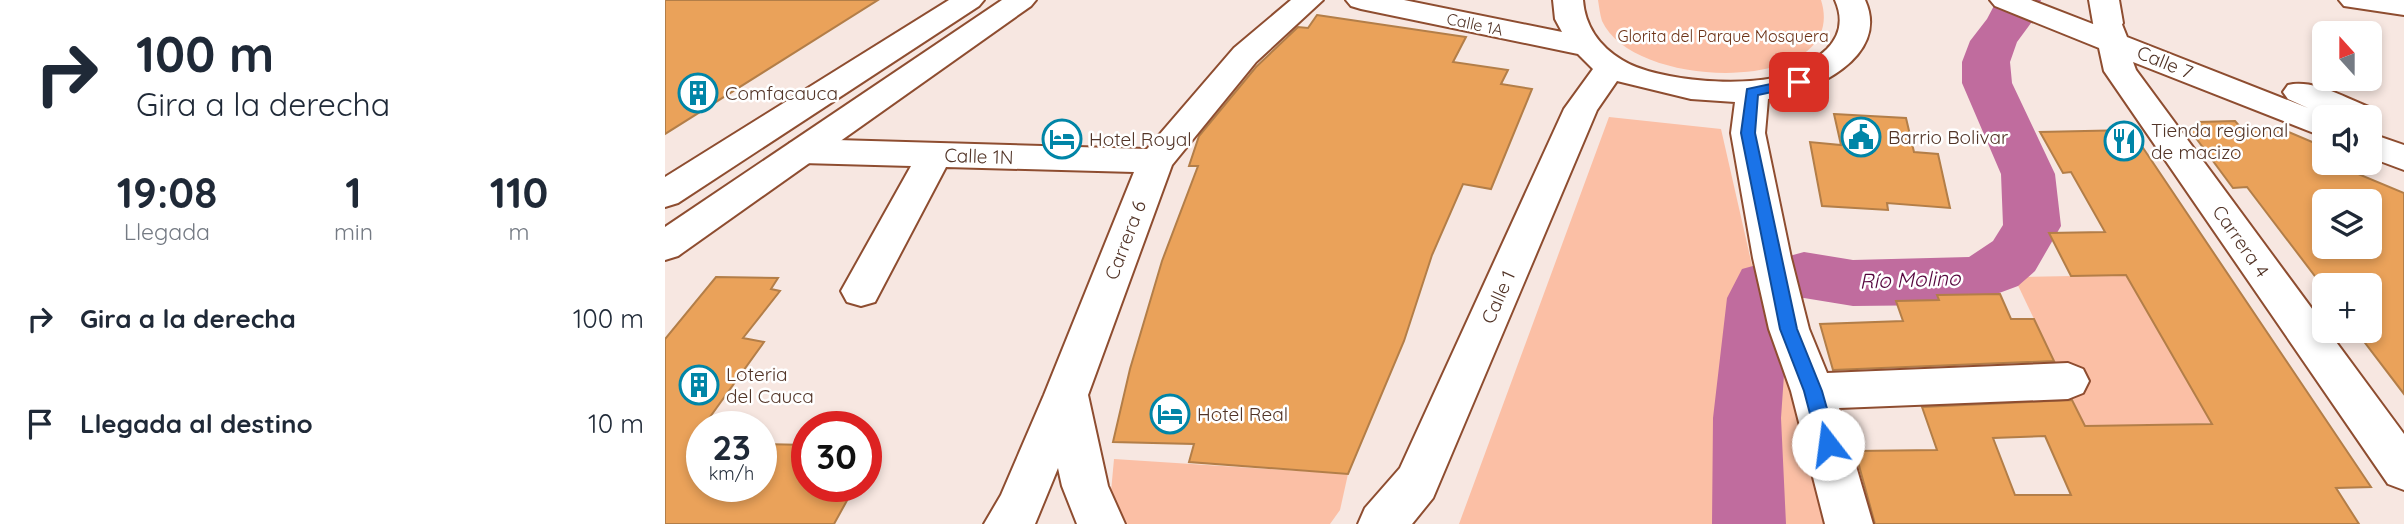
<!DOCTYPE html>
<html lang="es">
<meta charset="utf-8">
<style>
:root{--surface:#fff;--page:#f6f6f7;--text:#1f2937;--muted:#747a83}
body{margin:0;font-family:Quicksand,sans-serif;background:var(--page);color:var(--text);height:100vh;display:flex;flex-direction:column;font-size:26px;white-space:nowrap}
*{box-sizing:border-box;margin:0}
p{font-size:23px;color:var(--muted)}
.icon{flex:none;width:38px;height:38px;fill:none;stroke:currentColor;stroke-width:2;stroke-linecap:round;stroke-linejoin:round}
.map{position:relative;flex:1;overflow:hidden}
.details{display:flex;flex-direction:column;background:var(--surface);width:665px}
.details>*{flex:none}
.guide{background:#fff;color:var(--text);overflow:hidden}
.needle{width:46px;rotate:339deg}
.controls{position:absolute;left:1647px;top:21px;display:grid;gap:14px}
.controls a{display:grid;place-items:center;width:70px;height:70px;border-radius:10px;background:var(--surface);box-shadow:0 4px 10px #0003;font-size:35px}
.speed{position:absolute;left:21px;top:411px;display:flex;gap:14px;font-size:35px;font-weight:700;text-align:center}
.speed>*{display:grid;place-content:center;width:91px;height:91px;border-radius:50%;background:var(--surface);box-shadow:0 4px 10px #0003;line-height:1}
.speed small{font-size:18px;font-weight:400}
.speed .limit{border:10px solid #d22;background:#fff;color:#111}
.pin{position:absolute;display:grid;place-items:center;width:60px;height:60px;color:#fff;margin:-30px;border-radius:14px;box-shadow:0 4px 10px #0006}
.me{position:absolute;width:77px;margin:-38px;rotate:345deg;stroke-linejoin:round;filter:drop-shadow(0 0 5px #0008)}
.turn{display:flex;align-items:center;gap:24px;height:147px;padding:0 21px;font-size:32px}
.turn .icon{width:91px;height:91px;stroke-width:2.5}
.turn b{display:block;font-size:49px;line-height:60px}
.eta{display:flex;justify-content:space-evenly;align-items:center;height:119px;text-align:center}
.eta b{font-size:42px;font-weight:800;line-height:49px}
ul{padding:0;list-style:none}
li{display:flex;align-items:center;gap:21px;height:105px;padding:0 21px}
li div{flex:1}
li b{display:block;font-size:26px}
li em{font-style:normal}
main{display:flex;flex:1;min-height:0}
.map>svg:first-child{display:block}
.green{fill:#fbbfa5}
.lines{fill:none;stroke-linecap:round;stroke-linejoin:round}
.river{fill:#c06c9e;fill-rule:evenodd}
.building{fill:#eaa25a;stroke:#b37e48;stroke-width:2;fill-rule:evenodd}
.minor-casing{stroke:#8e4d30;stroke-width:4}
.major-casing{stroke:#8e4d30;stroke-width:4}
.minor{fill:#fff;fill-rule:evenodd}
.major{fill:#fff;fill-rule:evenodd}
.route{fill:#1a73e8;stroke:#114b97;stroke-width:2}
.labels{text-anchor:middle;stroke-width:5;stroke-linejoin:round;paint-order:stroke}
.far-street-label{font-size:16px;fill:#523427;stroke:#fff}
.far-park-label{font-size:16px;fill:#6c3216;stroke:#fff}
.street-label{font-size:19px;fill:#523427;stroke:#fff}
.poi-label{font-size:19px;fill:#523427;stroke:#fff;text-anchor:start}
.water-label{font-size:21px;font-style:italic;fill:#55053d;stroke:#fff}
</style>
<main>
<section class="details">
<div class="guide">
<div class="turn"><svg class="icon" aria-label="right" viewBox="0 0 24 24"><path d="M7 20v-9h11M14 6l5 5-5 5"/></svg><div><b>100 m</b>Gira a la derecha</div></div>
</div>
<div class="eta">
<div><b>19:08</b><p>Llegada</p></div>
<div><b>1</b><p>min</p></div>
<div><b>110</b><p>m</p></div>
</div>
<ul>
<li><svg class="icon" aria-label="right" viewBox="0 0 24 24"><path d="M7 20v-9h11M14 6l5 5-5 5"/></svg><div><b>Gira a la derecha</b></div><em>100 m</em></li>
<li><svg class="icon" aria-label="arrive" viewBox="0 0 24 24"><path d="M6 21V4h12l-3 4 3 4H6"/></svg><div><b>Llegada al destino</b></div><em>10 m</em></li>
</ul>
</section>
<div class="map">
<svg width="1739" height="524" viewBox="0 0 1739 524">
<rect width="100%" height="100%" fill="#f7e7e1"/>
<g class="green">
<path d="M 933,0 L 1156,0 C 1186,95 969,92 937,21 C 935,15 934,6 933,0 Z"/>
<polygon points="944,117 1056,129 1089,274 1136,421 1164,524 794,524"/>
<polygon points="1461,275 1547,423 1420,426 1349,277"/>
<polygon points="449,459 683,474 675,510 665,524 453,524 445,503"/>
</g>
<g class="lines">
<polygon class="river" points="1332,0 1376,0 1366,23 1352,42 1345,62 1347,83 1390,174 1396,226 1370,271 1353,286 1310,302 1281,305 1188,306 1139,298 1124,302 1116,418 1121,524 1047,524 1048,418 1062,298 1077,269 1139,252 1188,260 1304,257 1328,241 1338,225 1336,174 1297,83 1297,62 1305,41 1322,19"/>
</g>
<g class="building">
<polygon points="0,0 213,0 0,134"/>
<polygon points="652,15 801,37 788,62 843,70 836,84 867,89 826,189 798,184 767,255 739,341 683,474 524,462 529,444 448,442 465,369 497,261 533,166 524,166 534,136 591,67 633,27 643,28"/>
<polygon points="1169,114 1241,118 1249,152 1273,154 1285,208 1222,203 1223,210 1157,206 1145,142 1176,145"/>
<path d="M 1570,121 L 1577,129 L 1614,128 L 1659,147 L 1653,157 L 1659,160 L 1659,163 L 1667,163 L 1739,193 L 1739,394 L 1691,331 L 1704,331 L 1704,285 L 1659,285 L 1659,288 L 1582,187 L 1568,188 L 1525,130 L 1539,130 L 1533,122 ZM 1659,201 L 1704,201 L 1704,247 L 1659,247 Z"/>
<path d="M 1466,130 L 1706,487 L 1671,488 L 1694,524 L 1210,524 L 1190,451 L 1272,450 L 1257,407 L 1407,400 L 1420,426 L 1547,424 L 1461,275 L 1406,276 L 1384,233 L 1440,232 L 1406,172 L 1398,173 L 1375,132 ZM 1380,436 L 1406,495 L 1350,495 L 1328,438 Z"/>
<polygon points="51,277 113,278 106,289 115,291 78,338 99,342 27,442 37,442 37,486 96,486 96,444 142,445 142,486 190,486 169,524 0,524 0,339"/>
<polygon points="1335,294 1346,319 1369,319 1389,361 1168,370 1155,324 1238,321 1231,301 1274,300 1272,295"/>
</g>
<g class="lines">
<defs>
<g id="minor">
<polygon points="626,0 658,0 591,62 507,165 423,395 443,486 460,524 412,524 397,486 393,468 370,524 319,524 336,495 379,395 469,172 281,167 210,302 196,306 182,302 176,291 246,166 137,163 125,159 120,151 125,143 137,139 482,149 569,48"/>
<path d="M 681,0 L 739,0 L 897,32 L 890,19 L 888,0 L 918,0 C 920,26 934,46 957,60 C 992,82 1088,89 1126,73 C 1140,68 1151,59 1162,49 C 1176,35 1178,18 1170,0 L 1200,0 C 1226,57 1147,93 1103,99 L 1100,133 L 1126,258 L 1144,329 L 1162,373 L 1403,363 L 1418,369 L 1424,381 L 1418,393 L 1403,399 L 1174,408 L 1208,524 L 1160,524 L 1126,391 L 1104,329 L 1088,258 L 1066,133 L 1070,102 L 1026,99 L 952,81 L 932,110 L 768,498 L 747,524 L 693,524 L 700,508 L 735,468 L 899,109 L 928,69 L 913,54 L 696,9 L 686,6 Z"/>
<polygon points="1424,0 1454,0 1458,23 1454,29 1443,32 1432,29 1428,23"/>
<polygon points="1674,0 1739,0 1739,15 1679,6"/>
</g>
<g id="major">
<polygon points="284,0 319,0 314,6 13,203 0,207 0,177"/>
<polygon points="337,0 371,0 366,6 13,256 0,260 0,227"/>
<path d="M 1325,0 L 1366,0 L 1428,24 L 1432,17 L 1443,14 L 1454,17 L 1462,37 L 1643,108 L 1623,99 L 1618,92 L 1623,85 C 1649,78 1684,100 1709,109 L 1714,117 L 1709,125 L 1704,126 L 1704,117 L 1659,117 L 1659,137 L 1468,62 L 1471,70 L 1659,325 L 1659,331 L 1663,331 L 1739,434 L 1739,490 L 1723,484 L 1439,71 L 1434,48 L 1330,6 Z"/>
<polygon points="1704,133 1739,145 1739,170 1704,157"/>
</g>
</defs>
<use href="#minor" class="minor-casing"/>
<use href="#major" class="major-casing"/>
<use href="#minor" class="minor"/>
<use href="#major" class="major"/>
</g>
<polygon class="route" points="1134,78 1141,82 1139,85 1093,95 1090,133 1132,329 1157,391 1172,444 1169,450 1163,452 1156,450 1153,444 1139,391 1115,329 1076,133 1082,89"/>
<defs>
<symbol id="building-ring" viewBox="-11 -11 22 22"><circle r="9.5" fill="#fff" stroke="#0085a7" stroke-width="1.5"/><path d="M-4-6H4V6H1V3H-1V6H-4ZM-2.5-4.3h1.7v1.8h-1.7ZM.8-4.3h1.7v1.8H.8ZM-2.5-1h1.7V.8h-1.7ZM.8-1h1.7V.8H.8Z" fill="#0085a7"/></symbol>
<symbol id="civic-ring" viewBox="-11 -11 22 22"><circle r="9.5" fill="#fff" stroke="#0085a7" stroke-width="1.5"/><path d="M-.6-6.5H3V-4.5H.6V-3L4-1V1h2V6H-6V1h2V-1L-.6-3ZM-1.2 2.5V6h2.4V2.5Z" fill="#0085a7"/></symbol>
<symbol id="hotel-ring" viewBox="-11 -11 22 22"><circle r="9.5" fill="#fff" stroke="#0085a7" stroke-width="1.5"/><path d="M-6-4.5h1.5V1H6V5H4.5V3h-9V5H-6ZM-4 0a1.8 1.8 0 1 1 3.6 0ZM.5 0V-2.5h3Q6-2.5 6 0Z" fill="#0085a7"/></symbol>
<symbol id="restaurant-ring" viewBox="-11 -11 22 22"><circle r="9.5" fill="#fff" stroke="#0085a7" stroke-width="1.5"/><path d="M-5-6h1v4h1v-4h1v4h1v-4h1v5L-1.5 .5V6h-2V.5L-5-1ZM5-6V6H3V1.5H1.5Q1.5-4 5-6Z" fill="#0085a7"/></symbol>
</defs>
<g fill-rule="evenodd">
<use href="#building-ring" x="11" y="71" width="44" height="44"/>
<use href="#civic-ring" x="1174" y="115" width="44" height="44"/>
<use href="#hotel-ring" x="375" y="117" width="44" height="44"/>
<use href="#restaurant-ring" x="1437" y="119" width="44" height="44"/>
<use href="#building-ring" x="12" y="363" width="44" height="44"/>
<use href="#hotel-ring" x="483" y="392" width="44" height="44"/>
</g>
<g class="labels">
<g class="far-street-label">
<text transform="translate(810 24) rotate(12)" y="6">Calle 1A</text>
</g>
<g class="far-park-label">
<text x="1058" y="42">Glorita del Parque Mosquera</text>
</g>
<g class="street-label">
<text transform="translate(1500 62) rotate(22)" y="7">Calle 7</text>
<text transform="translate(314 156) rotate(2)" y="7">Calle 1N</text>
<text transform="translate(460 240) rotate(-69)" y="7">Carrera 6</text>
<text transform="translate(1576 241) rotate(55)" y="7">Carrera 4</text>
<text transform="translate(833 297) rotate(-66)" y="7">Calle 1</text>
</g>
<g class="poi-label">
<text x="60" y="100">Comfacauca</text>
<text x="1486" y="137">Tienda regional<tspan x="1486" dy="22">de macizo</tspan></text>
<text x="1223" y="144">Barrio Bolivar</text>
<text x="424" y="146">Hotel Royal</text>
<text x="61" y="381">Loteria<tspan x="61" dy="22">del Cauca</tspan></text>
<text x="532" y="421">Hotel Real</text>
</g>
<g class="water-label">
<text transform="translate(1245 280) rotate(-2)" y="7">Río Molino</text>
</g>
</g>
</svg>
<div class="controls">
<a><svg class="needle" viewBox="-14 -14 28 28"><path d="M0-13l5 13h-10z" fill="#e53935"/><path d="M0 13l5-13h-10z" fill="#747a83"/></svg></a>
<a><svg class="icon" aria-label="sound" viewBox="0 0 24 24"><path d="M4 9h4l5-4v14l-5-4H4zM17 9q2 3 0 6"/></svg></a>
<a><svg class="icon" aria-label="layers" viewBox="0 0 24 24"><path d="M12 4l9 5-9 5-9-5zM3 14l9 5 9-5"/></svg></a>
<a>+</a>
</div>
<div class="speed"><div>23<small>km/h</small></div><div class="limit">30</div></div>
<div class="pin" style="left:1134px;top:82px;background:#d93025"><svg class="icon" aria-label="arrive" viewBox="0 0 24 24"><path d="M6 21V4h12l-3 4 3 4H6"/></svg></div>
<svg class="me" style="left:1163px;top:444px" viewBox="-20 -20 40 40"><circle r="19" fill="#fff"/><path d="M0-13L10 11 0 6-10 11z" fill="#1a73e8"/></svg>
</div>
</main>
